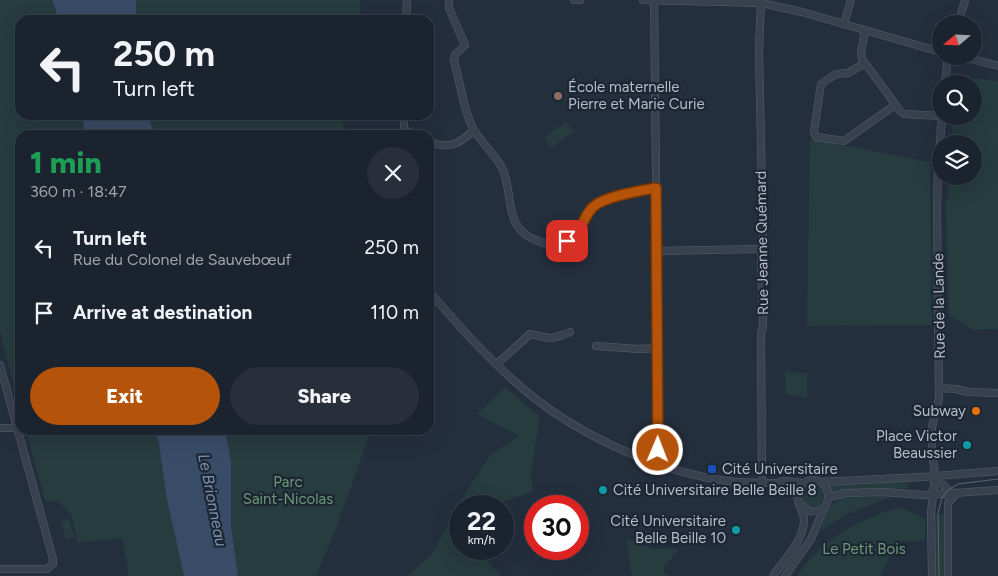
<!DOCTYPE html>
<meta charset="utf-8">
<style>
:root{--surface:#1b232e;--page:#282f3a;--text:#f1f3f6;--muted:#a0a4aa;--line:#39404a;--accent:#b45309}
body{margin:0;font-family:Figtree,sans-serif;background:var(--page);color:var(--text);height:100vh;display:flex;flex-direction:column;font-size:19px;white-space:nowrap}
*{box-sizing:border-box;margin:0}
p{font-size:16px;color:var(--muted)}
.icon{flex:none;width:28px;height:28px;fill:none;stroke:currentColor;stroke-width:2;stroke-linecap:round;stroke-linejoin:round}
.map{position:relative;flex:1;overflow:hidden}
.panel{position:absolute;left:15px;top:130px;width:419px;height:305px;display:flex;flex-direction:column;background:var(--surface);border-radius:15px;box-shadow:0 5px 20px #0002,0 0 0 1px var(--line)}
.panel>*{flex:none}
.banner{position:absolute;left:15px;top:15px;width:419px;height:105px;border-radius:15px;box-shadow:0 5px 20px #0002,0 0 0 1px var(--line);background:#1b232e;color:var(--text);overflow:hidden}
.needle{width:32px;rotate:251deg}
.controls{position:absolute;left:932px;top:15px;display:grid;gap:10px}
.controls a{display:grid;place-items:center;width:50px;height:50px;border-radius:50%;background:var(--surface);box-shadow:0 5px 20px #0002,0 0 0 1px var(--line);font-size:25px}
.speed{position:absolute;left:449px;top:495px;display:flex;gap:10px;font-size:25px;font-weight:700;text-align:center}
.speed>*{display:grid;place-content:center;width:65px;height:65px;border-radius:50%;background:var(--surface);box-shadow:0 5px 20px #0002,0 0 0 1px var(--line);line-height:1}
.speed small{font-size:12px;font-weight:400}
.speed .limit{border:8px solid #d22;background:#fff;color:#111}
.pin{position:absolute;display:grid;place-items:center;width:42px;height:42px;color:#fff;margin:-21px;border-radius:10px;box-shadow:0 2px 8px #0006}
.me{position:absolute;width:55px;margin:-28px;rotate:1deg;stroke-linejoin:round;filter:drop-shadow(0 0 4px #0008)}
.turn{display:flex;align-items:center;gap:18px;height:105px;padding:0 15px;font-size:22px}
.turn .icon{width:65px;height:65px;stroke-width:2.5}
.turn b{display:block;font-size:35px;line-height:42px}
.round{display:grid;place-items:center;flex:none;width:52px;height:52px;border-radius:26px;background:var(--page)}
.headline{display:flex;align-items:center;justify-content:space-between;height:85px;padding:0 15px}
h1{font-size:30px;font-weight:800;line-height:38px;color:#1e9e55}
.cta{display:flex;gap:10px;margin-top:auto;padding:10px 15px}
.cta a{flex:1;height:58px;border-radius:30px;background:var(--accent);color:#fff;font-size:20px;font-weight:800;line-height:58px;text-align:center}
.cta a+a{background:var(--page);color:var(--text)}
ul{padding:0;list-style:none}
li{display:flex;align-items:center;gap:15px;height:65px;padding:0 15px}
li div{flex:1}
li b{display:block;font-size:19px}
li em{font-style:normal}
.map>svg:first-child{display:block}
.green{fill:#263c3f}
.water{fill:#394c67}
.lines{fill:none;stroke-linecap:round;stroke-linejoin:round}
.street-casing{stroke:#565f6c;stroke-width:8}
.street{stroke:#38414e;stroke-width:7}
.tram{stroke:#5a6575;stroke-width:1}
.route-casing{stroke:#753606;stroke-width:12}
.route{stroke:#b45309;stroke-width:9}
.education-dot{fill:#8d6e63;stroke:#1d2633;stroke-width:2}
.food-dot{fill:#e8710a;stroke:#1d2633;stroke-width:2}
.culture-dot{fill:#0f9aa8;stroke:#1d2633;stroke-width:2}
.transit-dot{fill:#1a4fb4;stroke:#1d2633;stroke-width:2}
.labels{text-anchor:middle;stroke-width:4.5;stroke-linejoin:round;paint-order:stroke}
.poi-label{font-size:15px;fill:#b4bcc9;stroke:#1d2633;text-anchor:start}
.street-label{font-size:15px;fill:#b4bcc9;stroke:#1d2633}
.park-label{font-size:15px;fill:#6b9a76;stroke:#1d2633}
.water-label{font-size:16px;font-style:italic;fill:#7c92b1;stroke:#1d2633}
</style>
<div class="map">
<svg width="998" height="576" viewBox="0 0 998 576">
<rect width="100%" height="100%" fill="#242f3e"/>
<g class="green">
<polygon points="0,0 52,0 59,20 20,20 20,115 81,115 86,135 20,135 20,408 0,331"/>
<polygon points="136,0 360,0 361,20 136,20"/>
<polygon points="954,77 998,81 998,329 972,330 964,323 949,316 946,207 950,176 974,176 974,144 952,144 952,116 974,116 974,84 953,84"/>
<polygon points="148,115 338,115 349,135 155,135"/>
<polygon points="566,121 573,132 551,148 544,138"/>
<polygon points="810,139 930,162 932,325 807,326"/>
<polygon points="785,372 807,373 807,398 786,394"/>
<polygon points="505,387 540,417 531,472 533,492 493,504 491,506 460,506 460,549 476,549 501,576 408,576 432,554 460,502 490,455 519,436 477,414"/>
<polygon points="26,430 155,430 159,444 166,495 184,576 129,576 122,538 77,543 72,515 58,501 45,501"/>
<polygon points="225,430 371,430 336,529 316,576 238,576 231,526 231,461"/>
<polygon points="908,482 908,488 839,490 832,493 828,484"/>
<circle cx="812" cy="496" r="11"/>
<polygon points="890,496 888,498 850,513 820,531 827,509 841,498"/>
<path d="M 899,507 L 926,519 L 925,541 L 896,541 L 881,576 L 797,576 C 823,538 856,521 899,507 Z"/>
<rect x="935" y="515" width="10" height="61"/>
<polygon points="69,519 74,537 66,539 61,522"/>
<polygon points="626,539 654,549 666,548 678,550 662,569 669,576 632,576"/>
</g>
<g class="water">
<polygon points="52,0 136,0 136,20 59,20"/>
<polygon points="81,115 148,115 155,135 86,135"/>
<polygon points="155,430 225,430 231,461 231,526 238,576 184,576 166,495 159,444"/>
</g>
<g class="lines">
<defs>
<g id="street">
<path d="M 449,0 L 449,8 L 465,45 L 455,55 L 454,61 C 460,80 464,114 474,130 C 483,145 496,155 503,170 C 514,197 503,229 538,241 C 545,244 552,246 560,244 C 584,238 580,218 595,206 C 606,197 641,191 656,188"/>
<polyline points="574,0 580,0"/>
<polyline points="643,0 761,3 802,12 941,52"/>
<polyline points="654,0 659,435 658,449 655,462"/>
<polyline points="761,0 759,50 763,239 761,254 763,327 761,333 762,483"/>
<polyline points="406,20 407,0"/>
<polyline points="844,24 851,0"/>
<polyline points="958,24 965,0"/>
<polyline points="865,31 861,53 862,59 901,112 904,114 941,116"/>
<polyline points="960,56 998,66"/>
<polyline points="865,63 848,73 836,74 821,84 814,131 816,137 844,141 895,105"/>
<polyline points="945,84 948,56"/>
<polyline points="404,130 417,135"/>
<polyline points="404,135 404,115"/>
<path d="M 429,142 C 450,149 458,145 474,130"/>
<polyline points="656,251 761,249"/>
<path d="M 429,291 C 455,322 482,352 512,379 C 569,432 659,474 736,482 C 750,483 764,483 778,483 L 783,481 L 804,483"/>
<polyline points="596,346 639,349 657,348"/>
<path d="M 497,364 L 530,334 C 537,335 545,338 551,338 C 554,338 568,333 570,332"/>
<polyline points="0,365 53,559 53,564 47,569 0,569"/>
<polyline points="939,388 956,389 969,392 998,393"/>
<polyline points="0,428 17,428"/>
<polyline points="935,476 948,490 949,496"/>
<polyline points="820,482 923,477 998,471"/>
<polyline points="778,483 784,489 797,495"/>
<polyline points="829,497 846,493 884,492 924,495 998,490"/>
<path d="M 773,576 C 784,560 805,539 804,519 C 803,509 795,501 798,492 C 799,487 803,483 808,481 C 831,473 838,515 809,511 L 799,504"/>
<polyline points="785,576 811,539 824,508"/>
<polyline points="932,576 931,513 935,476 932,451 932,427 939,398 937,210 938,166 942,116"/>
<polyline points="948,576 948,503 956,494"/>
</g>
</defs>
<use href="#street" class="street-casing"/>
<use href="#street" class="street"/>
<polyline class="tram" points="939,576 938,513 942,498 948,490 958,484 998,479"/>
</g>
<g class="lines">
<defs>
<path id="route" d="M 567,241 C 584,231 581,219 593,207 C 605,196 640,191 656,188 L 658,450"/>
</defs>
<use href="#route" class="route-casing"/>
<use href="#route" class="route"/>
</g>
<circle class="education-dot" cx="558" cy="96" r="5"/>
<circle class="food-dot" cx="976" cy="411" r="5"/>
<g class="culture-dot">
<circle cx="967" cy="445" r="5"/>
<circle cx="603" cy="490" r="5"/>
<circle cx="736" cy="530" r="5"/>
</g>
<rect class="transit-dot" x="707" y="464" width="10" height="10" rx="2.5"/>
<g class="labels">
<g class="poi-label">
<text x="568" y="92">École maternelle<tspan x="568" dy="17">Pierre et Marie Curie</tspan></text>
<text x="966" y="416" text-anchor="end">Subway</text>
<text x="957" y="441" text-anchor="end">Place Victor<tspan x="957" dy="17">Beaussier</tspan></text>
<text x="722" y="474">Cité Universitaire</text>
<text x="613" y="495">Cité Universitaire Belle Beille 8</text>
<text x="726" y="526" text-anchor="end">Cité Universitaire<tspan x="726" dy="17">Belle Beille 10</tspan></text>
</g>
<g class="street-label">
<text transform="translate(762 243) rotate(-91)" y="5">Rue Jeanne Quémard</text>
<text transform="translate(939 306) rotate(-91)" y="5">Rue de la Lande</text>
</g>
<g class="park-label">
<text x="288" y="487">Parc<tspan x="288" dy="17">Saint-Nicolas</tspan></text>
<text x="864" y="554">Le Petit Bois</text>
</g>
<g class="water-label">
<text transform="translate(213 500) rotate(79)" y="6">Le Brionneau</text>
</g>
</g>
</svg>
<div class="controls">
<a><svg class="needle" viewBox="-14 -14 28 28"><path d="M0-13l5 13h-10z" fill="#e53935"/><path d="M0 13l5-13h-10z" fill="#a0a4aa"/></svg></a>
<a><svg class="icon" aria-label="search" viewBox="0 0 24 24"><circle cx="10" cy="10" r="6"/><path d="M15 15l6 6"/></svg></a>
<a><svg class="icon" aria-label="layers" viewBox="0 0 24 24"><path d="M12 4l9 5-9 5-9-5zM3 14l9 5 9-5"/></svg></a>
</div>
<div class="speed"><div>22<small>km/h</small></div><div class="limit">30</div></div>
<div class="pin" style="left:567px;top:241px;background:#d93025"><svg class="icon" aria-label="arrive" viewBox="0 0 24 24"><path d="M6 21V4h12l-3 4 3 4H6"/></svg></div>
<svg class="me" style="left:658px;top:450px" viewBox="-20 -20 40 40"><circle r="17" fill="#b45309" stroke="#fff" stroke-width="3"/><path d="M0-11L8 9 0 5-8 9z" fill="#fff"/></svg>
<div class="banner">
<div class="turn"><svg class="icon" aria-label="left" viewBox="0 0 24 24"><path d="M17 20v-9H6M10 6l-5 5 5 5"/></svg><div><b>250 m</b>Turn left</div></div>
</div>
<section class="panel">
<div class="headline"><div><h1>1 min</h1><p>360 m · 18:47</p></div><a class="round"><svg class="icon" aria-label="close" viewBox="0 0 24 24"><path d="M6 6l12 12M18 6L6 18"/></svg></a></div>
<ul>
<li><svg class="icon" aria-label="left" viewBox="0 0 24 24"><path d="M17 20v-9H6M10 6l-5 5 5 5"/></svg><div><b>Turn left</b><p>Rue du Colonel de Sauvebœuf</p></div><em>250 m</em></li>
<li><svg class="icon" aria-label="arrive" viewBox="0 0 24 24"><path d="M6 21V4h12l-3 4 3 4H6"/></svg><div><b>Arrive at destination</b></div><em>110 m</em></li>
</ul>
<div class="cta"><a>Exit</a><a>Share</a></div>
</section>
</div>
